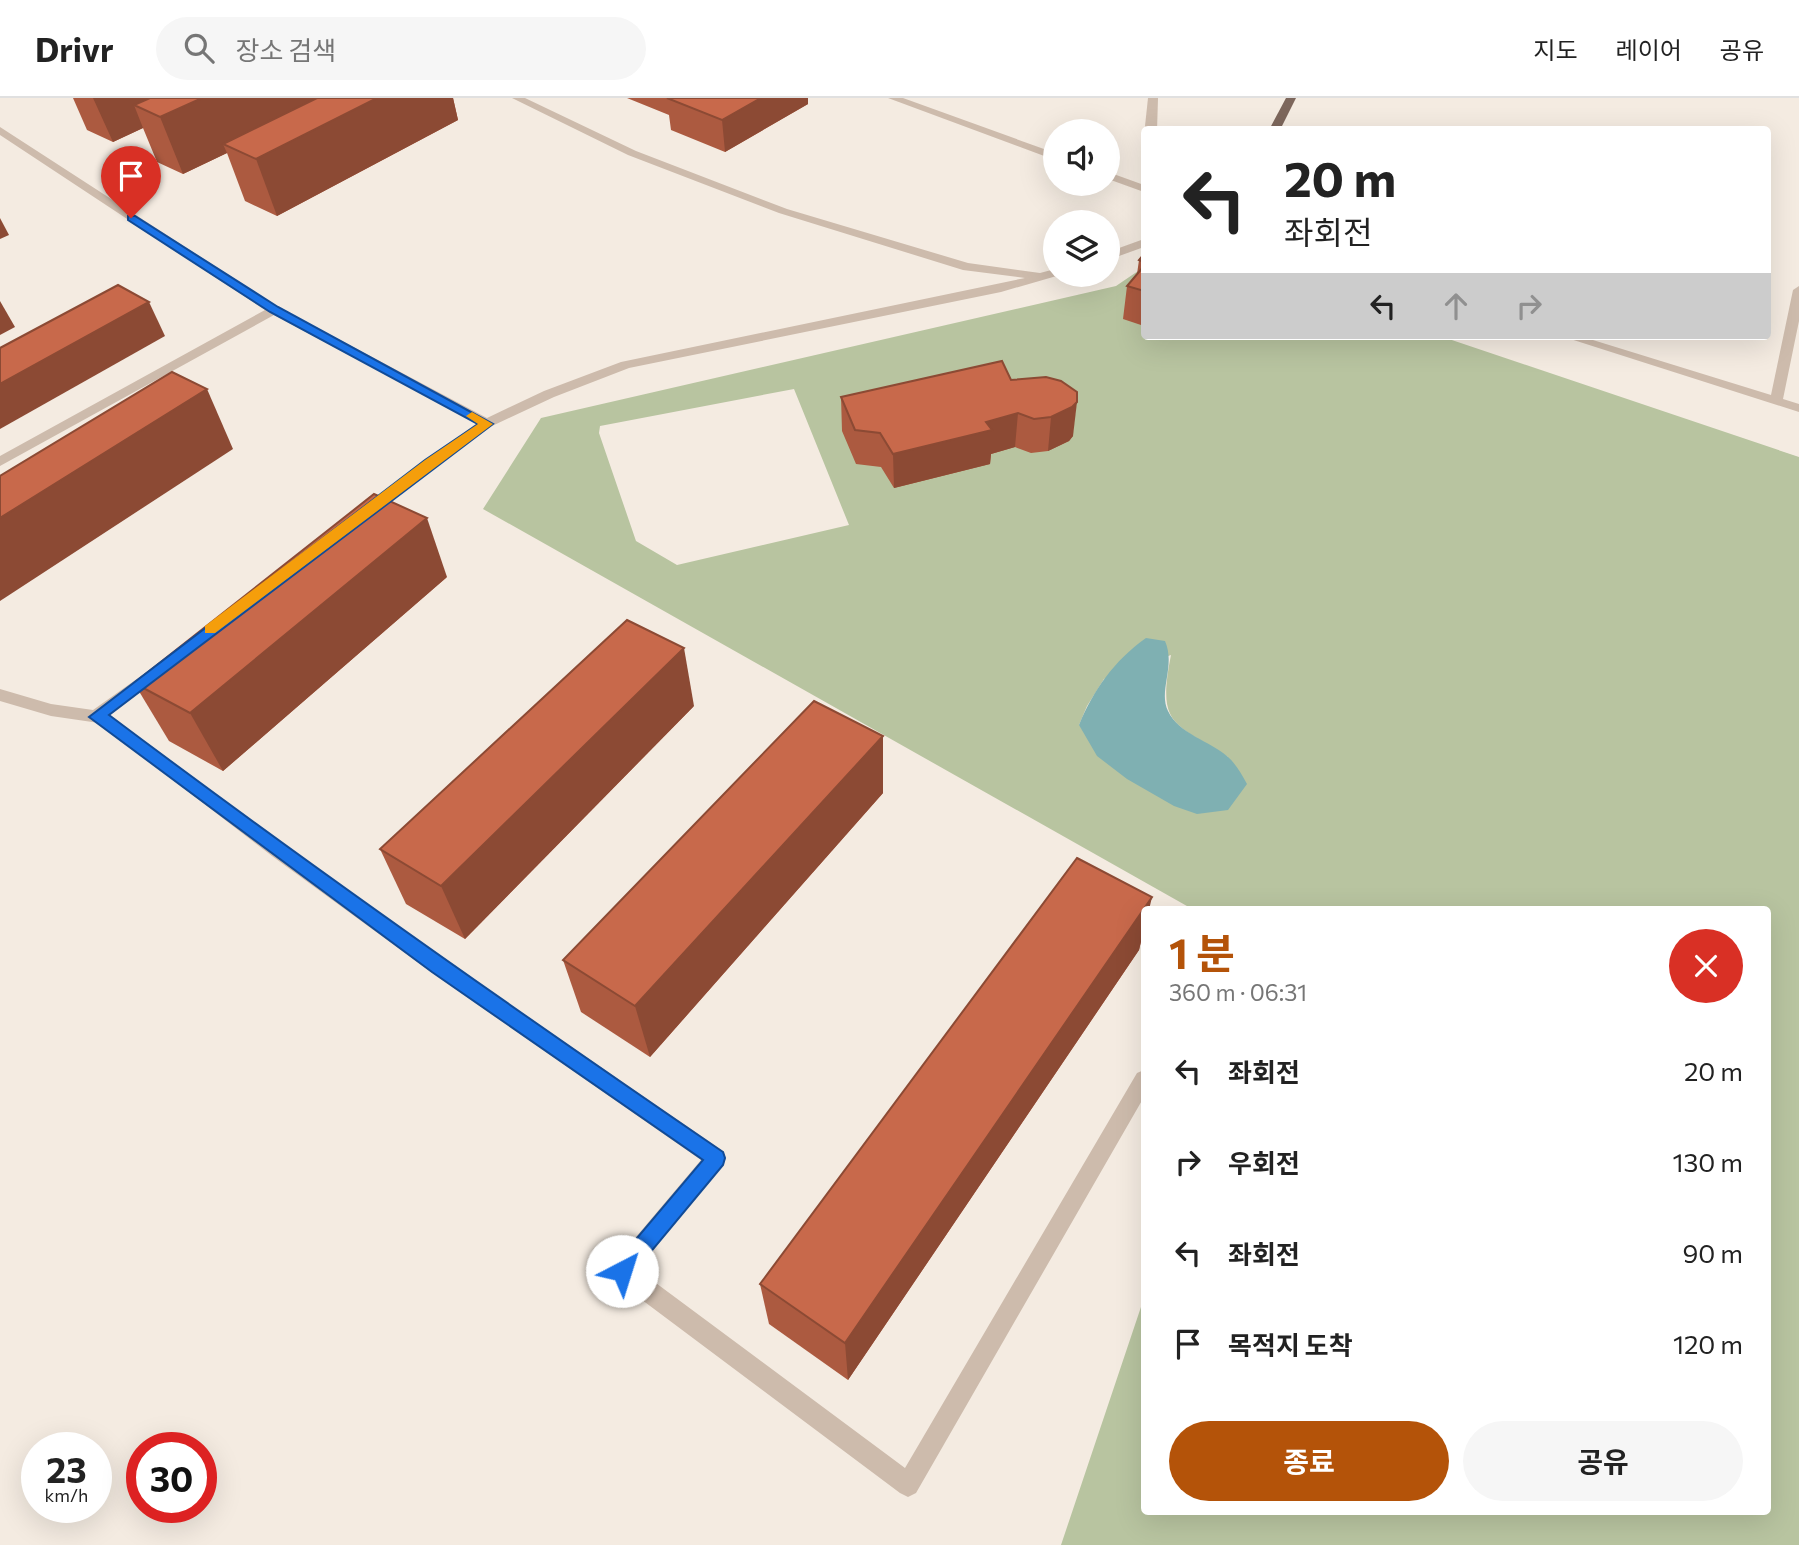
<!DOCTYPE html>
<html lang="ko">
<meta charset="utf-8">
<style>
:root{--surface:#fff;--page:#f6f6f6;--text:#222;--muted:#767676;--line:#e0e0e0;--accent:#b45309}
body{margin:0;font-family:Commissioner,"Noto Sans KR",sans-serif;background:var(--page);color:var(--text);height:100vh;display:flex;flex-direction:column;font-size:26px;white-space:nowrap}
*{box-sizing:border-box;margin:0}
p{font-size:23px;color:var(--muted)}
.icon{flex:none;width:38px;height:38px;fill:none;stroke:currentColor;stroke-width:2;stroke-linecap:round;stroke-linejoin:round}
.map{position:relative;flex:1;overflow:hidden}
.sheet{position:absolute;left:1141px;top:808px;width:630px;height:609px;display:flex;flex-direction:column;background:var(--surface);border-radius:7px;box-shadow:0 7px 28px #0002}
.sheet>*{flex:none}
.guide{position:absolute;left:1141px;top:28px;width:630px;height:214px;border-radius:7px;box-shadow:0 7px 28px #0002;background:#fff;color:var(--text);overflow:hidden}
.controls{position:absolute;left:1043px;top:21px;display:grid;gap:14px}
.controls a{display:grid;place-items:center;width:77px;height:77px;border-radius:50%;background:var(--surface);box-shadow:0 7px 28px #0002;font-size:35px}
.speed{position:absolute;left:21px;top:1334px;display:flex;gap:14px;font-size:35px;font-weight:700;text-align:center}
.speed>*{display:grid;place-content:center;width:91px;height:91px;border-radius:50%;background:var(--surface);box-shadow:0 7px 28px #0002;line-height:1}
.speed small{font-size:18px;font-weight:400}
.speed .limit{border:10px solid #d22;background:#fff;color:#111}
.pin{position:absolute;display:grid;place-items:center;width:60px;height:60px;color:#fff;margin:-72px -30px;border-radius:50% 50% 50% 0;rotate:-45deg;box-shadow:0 0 7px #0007}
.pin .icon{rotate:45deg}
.me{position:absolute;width:77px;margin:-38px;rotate:40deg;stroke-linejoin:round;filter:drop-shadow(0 0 5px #0008)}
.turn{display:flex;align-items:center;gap:24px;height:147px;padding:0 28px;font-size:32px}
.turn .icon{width:91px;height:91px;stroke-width:2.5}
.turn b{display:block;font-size:49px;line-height:60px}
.lanes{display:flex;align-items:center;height:66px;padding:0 28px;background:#0003;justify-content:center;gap:35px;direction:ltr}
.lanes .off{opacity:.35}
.round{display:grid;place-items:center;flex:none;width:74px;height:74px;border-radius:37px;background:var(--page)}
.overview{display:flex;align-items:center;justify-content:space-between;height:119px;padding:0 28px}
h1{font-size:42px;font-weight:700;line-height:52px;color:var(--accent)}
.action{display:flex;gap:14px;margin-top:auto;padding:14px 28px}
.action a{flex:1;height:80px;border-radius:42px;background:var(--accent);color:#fff;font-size:28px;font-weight:700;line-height:80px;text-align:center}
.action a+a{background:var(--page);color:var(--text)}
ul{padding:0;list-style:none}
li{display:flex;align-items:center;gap:21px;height:91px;padding:0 28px}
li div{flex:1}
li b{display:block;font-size:26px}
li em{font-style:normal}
header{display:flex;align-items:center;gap:42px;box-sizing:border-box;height:98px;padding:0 35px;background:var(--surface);border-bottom:2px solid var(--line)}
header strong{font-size:33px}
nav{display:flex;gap:38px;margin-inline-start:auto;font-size:24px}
.search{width:490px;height:63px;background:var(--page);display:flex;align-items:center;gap:18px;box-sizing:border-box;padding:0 24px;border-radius:38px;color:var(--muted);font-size:26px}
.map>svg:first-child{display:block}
.green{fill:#b8c4a0;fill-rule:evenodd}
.water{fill:#7fb0b2}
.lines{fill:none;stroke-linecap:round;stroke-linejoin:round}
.minor{fill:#cdbbac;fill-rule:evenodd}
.major{fill:#7d675c;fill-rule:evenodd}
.wall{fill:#ac5a40}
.shaded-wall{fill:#8c4a34}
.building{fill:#c8694b;stroke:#8c4a34;stroke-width:2}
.route{fill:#1a73e8;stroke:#114b97;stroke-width:2}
.slow{fill:#f59e0b}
</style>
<header>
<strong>Drivr</strong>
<div class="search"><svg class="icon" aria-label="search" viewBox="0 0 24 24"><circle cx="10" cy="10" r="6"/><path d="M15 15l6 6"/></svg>장소 검색</div>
<nav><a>지도</a><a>레이어</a><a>공유</a></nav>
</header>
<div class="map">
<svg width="1799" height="1447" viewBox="0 0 1799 1447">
<rect width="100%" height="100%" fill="#f4ebe1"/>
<path class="green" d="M 1144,169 L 1144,238 L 1440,238 L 1799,359 L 1799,1447 L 1061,1447 L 1144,1200 L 1144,1414 L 1768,1414 L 1768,812 L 1194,812 L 483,411 L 541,320 L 1116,188 ZM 794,291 L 849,427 L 677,467 L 636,443 L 599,335 L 600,328 ZM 1171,557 C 1157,628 1173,624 1228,659 L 1079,627 L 1087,608 L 1104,581 Z"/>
<path class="water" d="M 1146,540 L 1165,543 C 1176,568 1158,593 1168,613 C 1179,636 1210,643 1228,659 C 1236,666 1242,677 1247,686 L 1228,712 L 1197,716 L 1174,708 L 1127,681 L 1097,658 L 1079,627 C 1094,591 1114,563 1146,540 Z"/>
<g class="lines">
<g class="minor">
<polygon points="512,0 525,0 636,53 787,111 968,165 1040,175 1055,171 1055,177 1060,177 1001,194 629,270 554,299 492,328 367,418 360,413 362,410 477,325 274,217 0,368 0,358 265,212 0,37 0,29 278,209 487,320 544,293 621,264 1025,180 963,172 779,115 628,57"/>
<polygon points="888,0 903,0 1055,55 1055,62"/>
<polygon points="1148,0 1158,0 1157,32 1146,32 1145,28"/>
<polygon points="1108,74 1144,87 1144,94 1108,81"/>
<polygon points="1144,141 1144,149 1108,162 1108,154"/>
<polygon points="1799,188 1799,223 1783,301 1799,306 1799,314 1561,238 1580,238 1771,297 1793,192"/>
<polygon points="155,568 163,574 161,578 110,617 284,748 445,862 723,1053 726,1060 723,1067 637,1171 905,1370 1137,975 1144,972 1144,999 916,1395 908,1399 900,1395 614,1181 611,1173 614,1165 701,1062 431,874 272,758 99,625 51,618 0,603 0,591 51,606 93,612"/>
</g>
<polygon class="major" points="1286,0 1296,0 1280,32 1269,32"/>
</g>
<g class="wall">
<polygon points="73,0 453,0 458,22 277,118 245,103 227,55 183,76 157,64 143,30 113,44 87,32"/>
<polygon points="627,0 808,0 808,6 725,54 671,32 669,17"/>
<polygon points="1144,156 1144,228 1123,221 1127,188 1137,176 1139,162"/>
<polygon points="1011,282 1073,338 1069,343 1048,353 1031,355 1015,349 991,356 990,366 894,390 881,369 856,366 842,333 841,299"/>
<polygon points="447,479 223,673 169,643 134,585"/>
<polygon points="694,608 465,841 406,806 380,751"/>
<polygon points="883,638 883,695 650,959 581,914 563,862"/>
<polygon points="1144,812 1144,831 1139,852 848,1282 769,1226 760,1186"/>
</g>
<g class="shaded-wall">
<polygon points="93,0 337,0 223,46 227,55 183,76 160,19 134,7 143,30 113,44"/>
<polygon points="377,0 453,0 458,22 277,118 256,61"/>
<polygon points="761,0 808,0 808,6 725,54 722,22"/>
<polygon points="0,120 9,137 0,141"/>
<polygon points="0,203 15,229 0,237"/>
<polygon points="149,204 165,238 0,331 0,286"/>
<polygon points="207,291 233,351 0,503 0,420"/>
<polygon points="1077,304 1073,338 1069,343 1048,353 1051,319"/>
<polygon points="1018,315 1015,349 991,356 990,366 894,390 893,356 986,324"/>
<polygon points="427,420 447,479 223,673 190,615"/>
<polygon points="684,550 694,608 465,841 441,788"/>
<polygon points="883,638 883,695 650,959 635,908"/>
<polygon points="1152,799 1149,812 1144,812 1144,831 1139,852 848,1282 845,1245"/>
</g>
<g class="building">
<polygon points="150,0 202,0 160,19 134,7"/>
<polygon points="317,0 377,0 256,61 223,46"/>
<polygon points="667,0 761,0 722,22"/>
<polygon points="1144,156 1144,164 1139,162"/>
<polygon points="1144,168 1144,193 1127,188"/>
<polygon points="118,187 149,204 0,286 0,250"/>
<polygon points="1002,263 1011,282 1046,279 1061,283 1077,294 1077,304 1072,309 1051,319 1034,321 1018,315 986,324 992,332 893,356 880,335 855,332 841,299"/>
<polygon points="172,274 207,291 0,420 0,378"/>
<polygon points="374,396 427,420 190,615 134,585"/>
<polygon points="627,522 684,550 441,788 380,751"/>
<polygon points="814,603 883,638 635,908 563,862"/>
<polygon points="1077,760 1152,799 845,1245 760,1186"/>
</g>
<path class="route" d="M 128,118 L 135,118 L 278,209 L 493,326 L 109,617 C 310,768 515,912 723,1054 L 725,1060 L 723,1067 L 629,1180 L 622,1183 L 615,1180 L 612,1173 L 615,1166 L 703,1062 L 432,874 L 89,619 L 425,362 L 478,326 L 270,214 L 128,122 Z"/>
<polygon class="slow" points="472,314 493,326 215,535 205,535 205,528 425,362 478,326 466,318"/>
</svg>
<div class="controls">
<a><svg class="icon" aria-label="sound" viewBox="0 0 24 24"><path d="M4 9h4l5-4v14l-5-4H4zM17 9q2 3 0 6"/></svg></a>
<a><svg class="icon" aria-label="layers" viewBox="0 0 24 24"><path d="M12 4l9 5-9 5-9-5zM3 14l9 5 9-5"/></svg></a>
</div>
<div class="speed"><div>23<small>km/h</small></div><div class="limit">30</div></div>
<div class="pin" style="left:131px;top:120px;background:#d93025"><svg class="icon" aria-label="arrive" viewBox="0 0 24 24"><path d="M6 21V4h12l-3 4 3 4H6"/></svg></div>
<svg class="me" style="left:622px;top:1173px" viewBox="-20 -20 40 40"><circle r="19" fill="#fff"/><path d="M0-13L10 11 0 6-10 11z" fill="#1a73e8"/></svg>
<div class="guide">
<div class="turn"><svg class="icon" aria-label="left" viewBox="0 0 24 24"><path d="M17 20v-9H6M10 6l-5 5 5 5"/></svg><div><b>20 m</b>좌회전</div></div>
<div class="lanes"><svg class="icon" aria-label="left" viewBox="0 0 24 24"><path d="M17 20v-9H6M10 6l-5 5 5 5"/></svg><svg class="icon off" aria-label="ahead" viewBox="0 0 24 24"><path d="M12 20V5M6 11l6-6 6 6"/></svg><svg class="icon off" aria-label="right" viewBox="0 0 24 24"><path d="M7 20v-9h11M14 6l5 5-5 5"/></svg></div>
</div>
<section class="sheet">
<div class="overview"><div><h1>1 분</h1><p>360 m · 06:31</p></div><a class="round" style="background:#d93025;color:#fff"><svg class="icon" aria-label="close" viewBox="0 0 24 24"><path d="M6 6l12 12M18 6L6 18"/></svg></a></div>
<ul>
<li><svg class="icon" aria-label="left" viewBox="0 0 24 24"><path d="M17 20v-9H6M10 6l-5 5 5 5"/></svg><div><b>좌회전</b></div><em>20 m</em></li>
<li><svg class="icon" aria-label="right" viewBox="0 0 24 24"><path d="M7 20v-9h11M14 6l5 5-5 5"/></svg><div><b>우회전</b></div><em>130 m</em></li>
<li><svg class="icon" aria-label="left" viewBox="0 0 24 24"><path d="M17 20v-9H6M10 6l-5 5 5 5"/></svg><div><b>좌회전</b></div><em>90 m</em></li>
<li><svg class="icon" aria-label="arrive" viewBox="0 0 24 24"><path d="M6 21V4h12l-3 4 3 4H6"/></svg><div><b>목적지 도착</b></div><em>120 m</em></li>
</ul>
<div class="action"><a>종료</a><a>공유</a></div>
</section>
</div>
